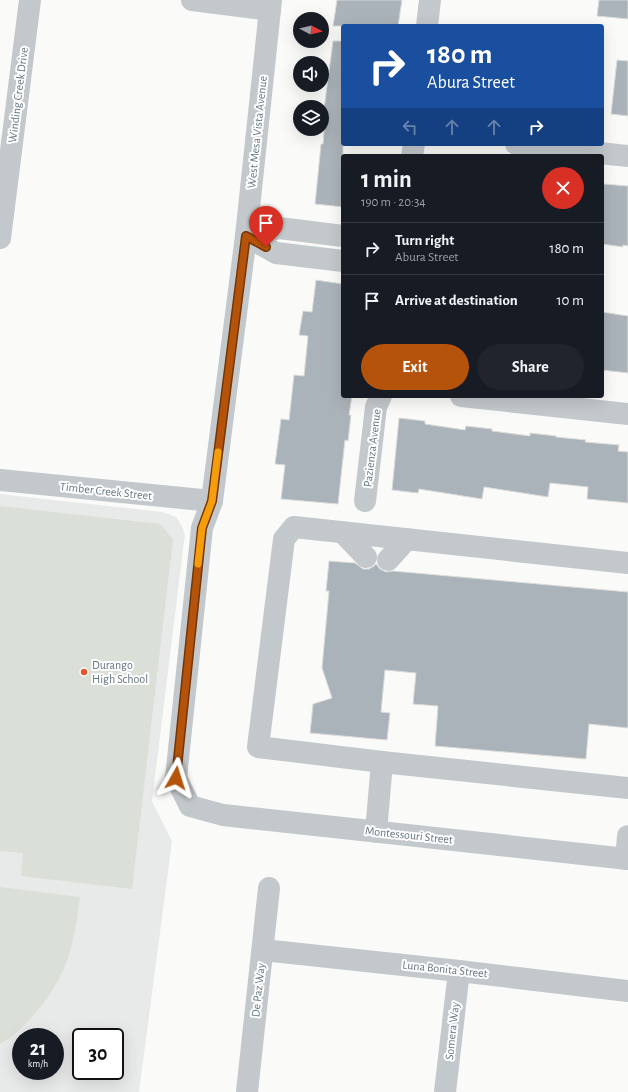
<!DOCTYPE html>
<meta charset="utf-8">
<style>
:root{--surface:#171b24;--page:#20242c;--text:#f1f3f6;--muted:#9ea1a6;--line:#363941;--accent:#b45309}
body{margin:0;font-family:"Alegreya Sans",sans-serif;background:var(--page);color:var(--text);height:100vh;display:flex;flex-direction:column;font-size:15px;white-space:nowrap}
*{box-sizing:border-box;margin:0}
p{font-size:13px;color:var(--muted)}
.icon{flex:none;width:22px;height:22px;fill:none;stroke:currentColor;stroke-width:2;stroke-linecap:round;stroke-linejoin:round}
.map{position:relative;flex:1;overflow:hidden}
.panel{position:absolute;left:341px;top:154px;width:263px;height:244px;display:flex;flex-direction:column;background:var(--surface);border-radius:4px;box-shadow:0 4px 16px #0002}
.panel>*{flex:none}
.banner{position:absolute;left:341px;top:24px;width:263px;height:122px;border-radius:4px;box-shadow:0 4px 16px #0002;background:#1a4fa0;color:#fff;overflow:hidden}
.needle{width:26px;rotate:97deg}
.buttons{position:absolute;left:293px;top:12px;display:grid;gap:8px}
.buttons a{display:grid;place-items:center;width:36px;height:36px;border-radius:50%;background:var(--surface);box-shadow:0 4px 16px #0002;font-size:20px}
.speed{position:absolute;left:12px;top:1028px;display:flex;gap:8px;font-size:20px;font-weight:700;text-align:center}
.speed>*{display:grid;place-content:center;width:52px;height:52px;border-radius:50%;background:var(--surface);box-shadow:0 4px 16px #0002;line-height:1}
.speed small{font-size:10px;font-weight:400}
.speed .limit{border:2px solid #111;border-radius:6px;background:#fff;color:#111}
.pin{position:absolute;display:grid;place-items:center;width:34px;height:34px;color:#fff;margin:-41px -17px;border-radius:50% 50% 50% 0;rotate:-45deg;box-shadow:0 0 4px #0007}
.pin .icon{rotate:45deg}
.me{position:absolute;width:44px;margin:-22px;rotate:6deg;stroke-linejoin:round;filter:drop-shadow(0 0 3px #0008)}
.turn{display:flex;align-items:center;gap:14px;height:84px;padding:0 20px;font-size:18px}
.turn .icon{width:52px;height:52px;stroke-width:2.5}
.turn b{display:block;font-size:28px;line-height:34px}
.lanes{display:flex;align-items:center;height:38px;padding:0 20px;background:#0003;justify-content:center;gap:20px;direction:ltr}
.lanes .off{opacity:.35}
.round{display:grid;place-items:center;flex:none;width:42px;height:42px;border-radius:21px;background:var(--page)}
.headline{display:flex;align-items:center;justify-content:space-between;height:68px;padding:0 20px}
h1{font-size:24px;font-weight:700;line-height:30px}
.action{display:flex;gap:8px;margin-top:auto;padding:8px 20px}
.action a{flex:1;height:46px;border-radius:24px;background:var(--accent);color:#fff;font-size:16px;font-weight:700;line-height:46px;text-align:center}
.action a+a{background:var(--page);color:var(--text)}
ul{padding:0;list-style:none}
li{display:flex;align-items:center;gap:12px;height:52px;padding:0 20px;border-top:1px solid var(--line)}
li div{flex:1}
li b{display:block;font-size:15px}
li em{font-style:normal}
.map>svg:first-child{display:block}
.built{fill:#e8e9e9;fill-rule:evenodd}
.green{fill:#dadfd7}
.building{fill:#aab3b9;stroke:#dcdcda}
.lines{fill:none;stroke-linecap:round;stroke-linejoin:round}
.minor{stroke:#c3c8cc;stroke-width:22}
.route-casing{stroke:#753606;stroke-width:10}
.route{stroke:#b45309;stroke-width:7}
.slow{stroke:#f59e0b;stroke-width:7}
.poi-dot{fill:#e4572e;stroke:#fff;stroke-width:1.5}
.labels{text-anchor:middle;stroke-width:4;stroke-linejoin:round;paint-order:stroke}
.street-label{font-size:12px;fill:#657683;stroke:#fff}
.poi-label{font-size:12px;fill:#657683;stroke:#fff;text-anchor:start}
</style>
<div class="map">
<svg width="628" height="1092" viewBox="0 0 628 1092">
<rect width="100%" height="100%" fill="#fafaf8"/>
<path class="built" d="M 0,494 L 162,512 L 169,514 L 176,517 L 180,523 L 183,529 L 185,536 L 184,542 L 152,801 L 172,841 L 139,1092 L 0,1092 ZM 21,1037 L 55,1037 L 55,1071 L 21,1071 ZM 81,1037 L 115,1037 L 115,1071 L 81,1071 Z"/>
<g class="green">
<polygon points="0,506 160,524 173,539 132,889 21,876 23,853 0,851"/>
<path d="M 0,887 L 80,897 C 77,916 75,936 69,955 C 60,983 40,1011 18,1031 C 13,1036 6,1040 0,1044 Z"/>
</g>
<g class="building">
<polygon points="337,0 402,0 398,26 333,26"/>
<polygon points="599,0 628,0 628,19 597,16"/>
<polygon points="333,41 343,41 343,207 315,204 321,144 323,144 326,109 324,109"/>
<polygon points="617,60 628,61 628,116 611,114"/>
<polygon points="604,184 628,186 628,246 623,245 623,247 602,244 602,199"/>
<polygon points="316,280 343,284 343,396 352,396 349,415 351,415 348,441 345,440 338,504 281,499 285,465 275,464 281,419 289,420 294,375 304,376 308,336 299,335 303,311 312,312"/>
<polygon points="602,312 628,316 628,373 602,370"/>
<polygon points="399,418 425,421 425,424 465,430 466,426 492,429 492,431 530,436 530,433 556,436 556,437 586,440 585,442 619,445 618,451 628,452 628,503 587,499 588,487 550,483 548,497 484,487 482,499 419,489 418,493 392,490"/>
<polygon points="329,561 355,563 363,569 369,569 374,566 376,564 380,569 386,572 393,571 628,592 628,728 589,724 586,759 435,746 438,706 413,704 416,673 385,670 381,712 390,713 387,740 310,733 313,704 332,698 322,668 329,591 326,591"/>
</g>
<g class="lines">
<g class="minor">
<polyline points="192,0 270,10"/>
<polyline points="271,0 246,236 212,501 202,528 176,778 190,806 223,815 628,859"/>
<polyline points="427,26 430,0"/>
<polyline points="516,144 628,156"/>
<polyline points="412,156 414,144"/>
<polyline points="246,236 276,253 343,261"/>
<polyline points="246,236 279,228 343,236"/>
<polyline points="0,238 30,0"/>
<polyline points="461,396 628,414"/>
<polyline points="0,480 212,501"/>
<polyline points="365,501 376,407 381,396"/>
<polyline points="342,532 366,557"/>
<polyline points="388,560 407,539"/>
<polyline points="628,563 294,527 284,539 258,747 382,762 628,788"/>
<polyline points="376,832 382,762"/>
<polyline points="626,859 628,836"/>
<polyline points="263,950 459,971 628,991"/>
<polyline points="247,1092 269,888"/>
<polyline points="445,1092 459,971"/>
</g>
</g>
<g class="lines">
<defs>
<polyline id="route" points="176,778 202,528 212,501 246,236 266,247"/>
</defs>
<use href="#route" class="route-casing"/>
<use href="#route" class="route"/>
<polyline class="slow" points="198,564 202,528 212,501 218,452"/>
</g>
<circle class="poi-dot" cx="84" cy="672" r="4"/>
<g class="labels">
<g class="street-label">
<text transform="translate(18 95) rotate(-83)" y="4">Winding Creek Drive</text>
<text transform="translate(257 132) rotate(-84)" y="4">West Mesa Vista Avenue</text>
<text transform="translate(372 448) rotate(-83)" y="4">Pazienza Avenue</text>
<text transform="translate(106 491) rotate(6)" y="4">Timber Creek Street</text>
<text transform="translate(409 835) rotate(6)" y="4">Montessouri Street</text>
<text transform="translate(445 969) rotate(6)" y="4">Luna Bonita Street</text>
<text transform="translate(258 990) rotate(-84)" y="4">De Paz Way</text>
<text transform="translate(452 1031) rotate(-84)" y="4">Somera Way</text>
</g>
<g class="poi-label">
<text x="92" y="669">Durango<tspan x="92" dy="14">High School</tspan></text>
</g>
</g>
</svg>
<div class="buttons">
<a><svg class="needle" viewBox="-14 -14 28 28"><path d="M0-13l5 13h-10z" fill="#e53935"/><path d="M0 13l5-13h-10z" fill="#9ea1a6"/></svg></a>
<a><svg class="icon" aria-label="sound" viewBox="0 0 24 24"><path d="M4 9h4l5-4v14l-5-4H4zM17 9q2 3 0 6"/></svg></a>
<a><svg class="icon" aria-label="layers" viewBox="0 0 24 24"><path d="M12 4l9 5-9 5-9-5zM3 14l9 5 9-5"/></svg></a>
</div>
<div class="speed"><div>21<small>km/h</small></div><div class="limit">30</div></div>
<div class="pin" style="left:266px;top:247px;background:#d93025"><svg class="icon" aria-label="arrive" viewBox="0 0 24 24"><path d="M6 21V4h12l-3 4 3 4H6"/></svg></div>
<svg class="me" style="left:176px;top:778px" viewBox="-20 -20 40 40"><path d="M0-17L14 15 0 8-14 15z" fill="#b45309" stroke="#fff" stroke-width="4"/></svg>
<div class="banner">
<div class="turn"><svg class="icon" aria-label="right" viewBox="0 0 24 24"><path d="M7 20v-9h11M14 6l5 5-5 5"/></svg><div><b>180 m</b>Abura Street</div></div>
<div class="lanes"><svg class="icon off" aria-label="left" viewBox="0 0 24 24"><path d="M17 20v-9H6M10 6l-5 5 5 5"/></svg><svg class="icon off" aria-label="ahead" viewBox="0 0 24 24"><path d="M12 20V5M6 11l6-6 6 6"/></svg><svg class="icon off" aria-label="ahead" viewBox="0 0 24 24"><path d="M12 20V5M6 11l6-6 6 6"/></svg><svg class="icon" aria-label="right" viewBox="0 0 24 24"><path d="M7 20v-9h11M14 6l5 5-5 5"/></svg></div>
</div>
<section class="panel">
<div class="headline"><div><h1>1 min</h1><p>190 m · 20:34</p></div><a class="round" style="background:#d93025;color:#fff"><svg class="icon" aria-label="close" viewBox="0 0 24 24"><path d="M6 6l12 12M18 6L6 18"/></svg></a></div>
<ul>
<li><svg class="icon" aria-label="right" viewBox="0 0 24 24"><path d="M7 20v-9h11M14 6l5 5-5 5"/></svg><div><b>Turn right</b><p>Abura Street</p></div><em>180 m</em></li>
<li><svg class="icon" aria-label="arrive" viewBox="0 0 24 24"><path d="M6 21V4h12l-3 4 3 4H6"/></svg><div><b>Arrive at destination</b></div><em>10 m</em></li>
</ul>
<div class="action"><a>Exit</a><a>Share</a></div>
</section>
</div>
